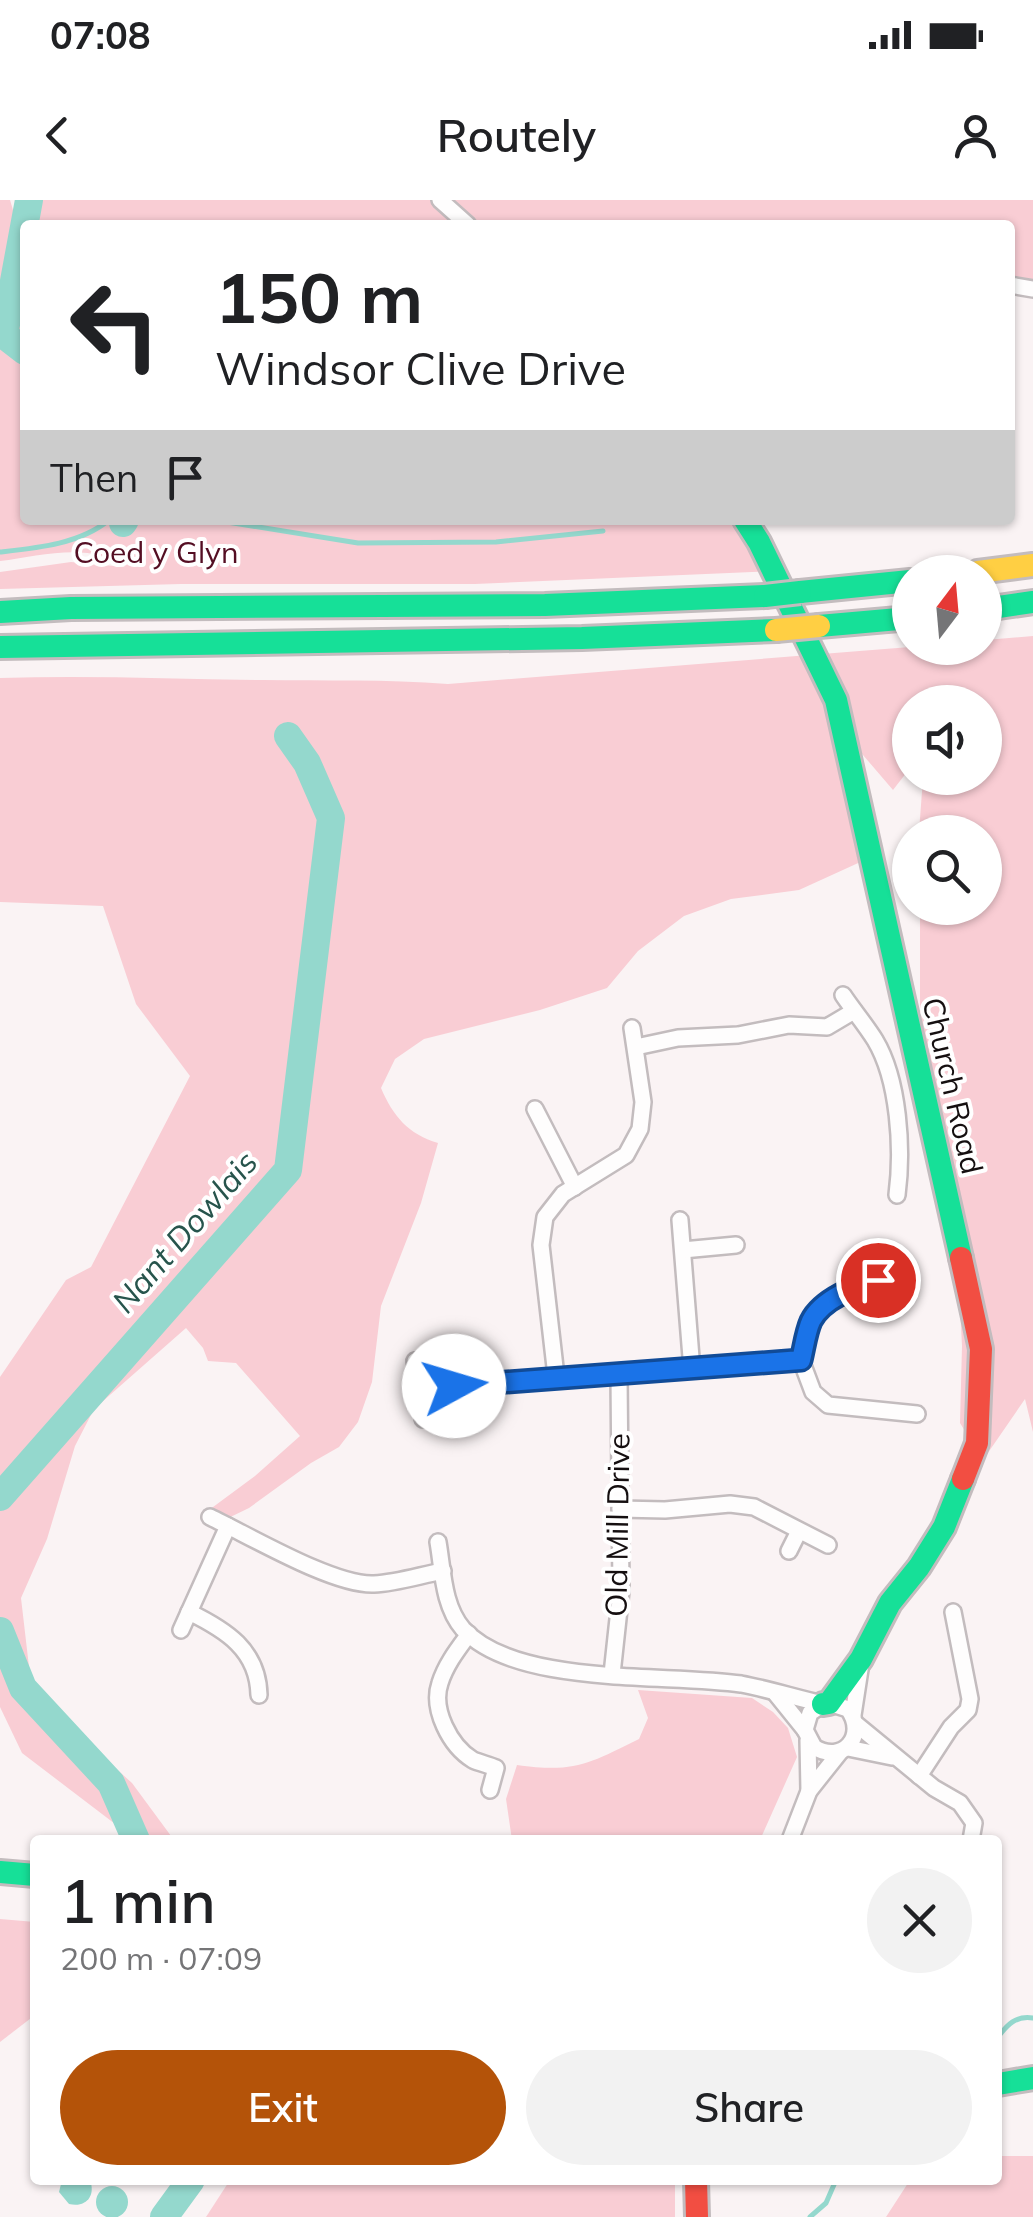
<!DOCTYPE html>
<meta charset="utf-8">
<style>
:root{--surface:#fff;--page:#f2f2f2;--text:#202124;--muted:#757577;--accent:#b45309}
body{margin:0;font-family:Mulish,sans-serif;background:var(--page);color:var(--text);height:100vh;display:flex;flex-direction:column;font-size:38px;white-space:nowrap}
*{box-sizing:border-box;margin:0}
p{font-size:32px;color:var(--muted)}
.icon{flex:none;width:55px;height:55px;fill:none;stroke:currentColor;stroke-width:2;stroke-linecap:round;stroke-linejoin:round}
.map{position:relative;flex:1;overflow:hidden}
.sheet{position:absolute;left:30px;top:1635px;width:972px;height:350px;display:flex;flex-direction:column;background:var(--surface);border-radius:10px;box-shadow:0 2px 8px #0004}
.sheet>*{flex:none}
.banner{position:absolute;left:20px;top:20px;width:995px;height:305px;border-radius:10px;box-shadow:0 2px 8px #0004;background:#fff;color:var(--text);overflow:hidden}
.needle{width:65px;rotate:16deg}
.buttons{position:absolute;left:892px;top:355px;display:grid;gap:20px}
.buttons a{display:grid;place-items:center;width:110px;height:110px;border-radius:50%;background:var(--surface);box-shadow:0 2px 8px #0004;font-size:50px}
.pin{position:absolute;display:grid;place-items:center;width:85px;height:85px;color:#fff;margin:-42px;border:5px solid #fff;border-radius:50%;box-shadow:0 2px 10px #0007}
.me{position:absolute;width:110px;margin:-55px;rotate:84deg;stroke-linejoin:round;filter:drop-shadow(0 0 8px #0008)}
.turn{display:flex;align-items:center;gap:35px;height:210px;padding:0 30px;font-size:45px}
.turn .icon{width:130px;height:130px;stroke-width:2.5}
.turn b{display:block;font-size:70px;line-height:85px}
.then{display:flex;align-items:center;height:95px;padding:0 30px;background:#0003;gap:20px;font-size:38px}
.round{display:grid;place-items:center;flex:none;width:105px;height:105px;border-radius:52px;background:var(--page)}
.headline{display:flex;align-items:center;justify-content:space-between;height:170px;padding:0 30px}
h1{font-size:60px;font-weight:600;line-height:75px}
.cta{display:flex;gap:20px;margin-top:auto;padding:20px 30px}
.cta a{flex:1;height:115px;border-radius:60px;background:var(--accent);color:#fff;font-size:40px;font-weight:600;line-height:115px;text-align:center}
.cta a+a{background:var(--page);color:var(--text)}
.status{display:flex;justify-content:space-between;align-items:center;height:70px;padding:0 50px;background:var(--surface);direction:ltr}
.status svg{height:28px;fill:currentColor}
header{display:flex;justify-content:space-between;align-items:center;height:130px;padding:0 30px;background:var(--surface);font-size:45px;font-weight:600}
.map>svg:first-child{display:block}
.green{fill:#f9cdd4}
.water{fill:#94d8cd}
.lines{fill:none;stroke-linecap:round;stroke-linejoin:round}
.stream{stroke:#94d8cd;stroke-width:5}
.river{stroke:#94d8cd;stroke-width:28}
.street-casing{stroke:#c3bcbe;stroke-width:20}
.fast-casing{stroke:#c3bcbe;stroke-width:28}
.slow-casing{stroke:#c3bcbe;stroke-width:28}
.jam-casing{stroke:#c3bcbe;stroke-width:28}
.street{stroke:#fefdfd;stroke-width:15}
.fast{stroke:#16e098;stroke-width:22}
.slow{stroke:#ffcf43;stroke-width:22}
.jam{stroke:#f24e42;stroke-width:22}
.fast-bridge-casing{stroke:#c3bcbe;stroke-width:28;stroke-linecap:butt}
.slow-bridge-casing{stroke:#c3bcbe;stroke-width:28;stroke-linecap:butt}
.fast-bridge{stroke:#16e098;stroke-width:22}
.slow-bridge{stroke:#ffcf43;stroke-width:22}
.route-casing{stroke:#114b97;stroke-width:25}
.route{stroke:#1a73e8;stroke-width:18}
.labels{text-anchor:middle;stroke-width:8;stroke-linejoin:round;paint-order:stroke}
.park-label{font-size:30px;fill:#540e23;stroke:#fff}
.street-label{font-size:30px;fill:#150f10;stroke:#fff}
.water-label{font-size:32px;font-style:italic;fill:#27544c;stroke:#fff}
</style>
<div class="status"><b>07:08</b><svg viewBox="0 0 49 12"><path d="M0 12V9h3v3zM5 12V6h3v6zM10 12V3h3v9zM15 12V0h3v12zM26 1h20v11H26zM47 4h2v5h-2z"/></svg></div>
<header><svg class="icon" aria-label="back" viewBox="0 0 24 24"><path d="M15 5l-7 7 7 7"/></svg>Routely<svg class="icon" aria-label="person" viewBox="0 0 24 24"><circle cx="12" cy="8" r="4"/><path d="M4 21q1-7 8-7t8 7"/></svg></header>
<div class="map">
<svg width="1033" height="2017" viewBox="0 0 1033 2017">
<rect width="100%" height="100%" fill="#faf3f4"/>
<g class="green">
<path d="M 0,0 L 10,0 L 25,50 L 25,320 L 745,320 L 773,371 L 475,384 L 181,384 L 0,389 L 0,372 L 71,362 L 125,367 C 91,341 40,356 0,361 Z"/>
<polygon points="17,0 1033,0 1033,79 1010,78 1010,25 25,25 25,34"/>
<path d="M 1033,436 L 1033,1232 L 1025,1199 L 983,1260 L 960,1223 L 962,1146 L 955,1007 L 920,811 L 920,708 L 985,708 L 985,632 L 919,632 L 923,578 L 985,578 L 985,502 L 910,502 L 910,568 L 893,590 L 857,548 L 867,659 L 799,690 L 731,699 L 684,716 L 638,751 L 607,788 L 540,810 L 424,839 L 395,859 L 381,888 C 393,916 408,934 438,943 L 421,1003 L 381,1106 L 372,1182 L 358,1222 L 339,1247 L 311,1263 L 249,1308 L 218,1323 L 209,1310 L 255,1276 L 300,1236 L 236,1163 L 208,1161 L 203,1148 L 186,1128 L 94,1209 L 75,1246 L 47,1339 L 21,1398 L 31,1484 L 83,1539 L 132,1583 L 174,1640 L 123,1640 L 123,1630 L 22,1553 L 0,1507 L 0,1177 L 66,1080 L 91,1067 L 190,876 L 136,804 L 103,706 L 0,702 L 0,478 C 88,475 175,479 263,480 C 325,481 386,479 448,484 L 910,447 L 985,448 L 985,440 Z"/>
<path d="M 638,1490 L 752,1498 L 773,1512 L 788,1528 L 797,1557 L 760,1640 L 512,1640 L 506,1599 L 517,1565 C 575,1573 588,1564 639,1539 L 648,1518 Z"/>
<polygon points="0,1719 35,1722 35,1815 0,1842"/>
<polygon points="998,1956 1033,1956 1033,2017 886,2017 910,1980 998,1980"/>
<polygon points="230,1980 675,1980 675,2017 206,2017"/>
</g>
<g class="water">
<path d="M 62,1980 L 90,1980 C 96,1996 86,2008 69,2004 L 59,1992 Z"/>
<circle cx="112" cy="2002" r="16"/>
</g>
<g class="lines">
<g class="stream">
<polyline points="215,320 358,343 496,342 603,331"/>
<path d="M 0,352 C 37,348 80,344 109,320"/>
<path d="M 998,1837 C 1007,1825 1016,1815 1033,1818"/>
<polyline points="810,2017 826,2003 836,1980"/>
</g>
<g class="river">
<polyline points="25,151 4,135 29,0"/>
<polyline points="123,323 125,320"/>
<polyline points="0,1297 288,970 331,618 307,563 288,536"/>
<polyline points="0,1431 23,1488 111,1583 136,1640"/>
<polyline points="164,2017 191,1980"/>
</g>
<defs>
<g id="street">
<polyline points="440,0 468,25"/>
<polyline points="1010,85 1033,89"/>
<path d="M 843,795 C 853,810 865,824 875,840 C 899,880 903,949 897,995"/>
<polyline points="636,847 678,838 738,835 789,825 827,827 854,811"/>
<polyline points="535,909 575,987"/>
<polyline points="680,1020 692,1170"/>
<polyline points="683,1050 736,1045"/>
<polyline points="898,1075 857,1085 826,1105 811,1120 801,1160 813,1192 828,1205 917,1214"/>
<polyline points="415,1161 423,1219"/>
<polyline points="556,1176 541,1045 545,1017 563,994 626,955 640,929 643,902 632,828"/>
<path d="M 420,1189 C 547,1177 674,1171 801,1160"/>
<polyline points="620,1309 665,1310 730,1304 754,1307 828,1345"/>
<path d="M 210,1317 C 250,1336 334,1386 374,1384 C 397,1383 421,1375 443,1371"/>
<path d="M 438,1342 C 443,1371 443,1406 463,1429 C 516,1487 666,1473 741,1484 C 768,1489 796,1498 823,1504"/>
<polyline points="789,1351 799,1331"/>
<path d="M 189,1412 C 226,1430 258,1450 259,1495"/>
<polyline points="181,1430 228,1326"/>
<path d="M 469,1434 C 458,1449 446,1464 440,1483 C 431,1509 450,1546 473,1560 C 480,1563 489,1565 496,1568 L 490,1590"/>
<polyline points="612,1474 621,1391 619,1176"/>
<polyline points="776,1494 805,1530"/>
<path d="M 823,1504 L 810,1513 L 805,1530 L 814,1547 C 842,1565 868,1536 848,1509 L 829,1503"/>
<polyline points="853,1515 861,1463"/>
<polyline points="856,1524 934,1588 960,1603 974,1623 971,1640"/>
<polyline points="808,1540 809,1591"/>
<polyline points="848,1548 892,1557"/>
<polyline points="919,1576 951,1527 968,1510 970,1499 953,1412"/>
<polyline points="790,1640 809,1591 840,1552"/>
</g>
<g id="fast">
<polyline points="745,320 759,342 836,500 961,1058"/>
<polyline points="800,392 910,381"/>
<polyline points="985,409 1033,402"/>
<polyline points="0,412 71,408 545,405 765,396"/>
<polyline points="819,426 910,418"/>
<polyline points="0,447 582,438 776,430"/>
<polyline points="823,1504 829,1503 861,1459 890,1403 919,1367 944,1327 963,1279"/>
<polyline points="0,1672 35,1675"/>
<polyline points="998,1884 1033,1878"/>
</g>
<polyline id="slow" points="978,372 1033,365"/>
<g id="jam">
<polyline points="961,1058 981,1149 977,1243 963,1279"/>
<polyline points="696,1980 697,2017"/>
</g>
</defs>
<use href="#street" class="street-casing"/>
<use href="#fast" class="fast-casing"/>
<use href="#slow" class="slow-casing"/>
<use href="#jam" class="jam-casing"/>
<use href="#street" class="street"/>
<use href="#fast" class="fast"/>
<use href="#slow" class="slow"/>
<use href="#jam" class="jam"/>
<defs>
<polyline id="fast-bridge" points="765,396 800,392"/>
<polyline id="slow-bridge" points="776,430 819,426"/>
</defs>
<use href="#fast-bridge" class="fast-bridge-casing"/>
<use href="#slow-bridge" class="slow-bridge-casing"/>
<use href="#fast-bridge" class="fast-bridge"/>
<use href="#slow-bridge" class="slow-bridge"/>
</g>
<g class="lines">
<defs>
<path id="route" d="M 454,1186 L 801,1160 C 804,1148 806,1132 811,1121 C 822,1099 856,1086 878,1080"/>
</defs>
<use href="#route" class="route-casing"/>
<use href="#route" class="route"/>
</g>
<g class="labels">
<g class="park-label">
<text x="156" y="363">Coed y Glyn</text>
</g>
<g class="street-label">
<text transform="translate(952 886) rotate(77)" y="10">Church Road</text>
<text transform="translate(618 1325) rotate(-89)" y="10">Old Mill Drive</text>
</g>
<g class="water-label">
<text transform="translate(185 1032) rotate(-49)" y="11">Nant Dowlais</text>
</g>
</g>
</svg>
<div class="buttons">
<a><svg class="needle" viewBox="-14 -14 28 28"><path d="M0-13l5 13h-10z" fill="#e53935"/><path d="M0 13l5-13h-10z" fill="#757577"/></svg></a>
<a><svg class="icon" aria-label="sound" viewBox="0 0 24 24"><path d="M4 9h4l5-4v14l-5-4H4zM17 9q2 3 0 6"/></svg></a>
<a><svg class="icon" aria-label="search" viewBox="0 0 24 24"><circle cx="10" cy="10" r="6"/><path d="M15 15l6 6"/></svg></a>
</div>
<div class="pin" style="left:878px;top:1080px;background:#d93025"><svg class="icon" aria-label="arrive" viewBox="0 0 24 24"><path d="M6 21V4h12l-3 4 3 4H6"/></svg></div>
<svg class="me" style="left:454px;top:1186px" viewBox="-20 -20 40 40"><circle r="19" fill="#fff"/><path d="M0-13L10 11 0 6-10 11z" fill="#1a73e8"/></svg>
<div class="banner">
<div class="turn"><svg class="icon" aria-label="left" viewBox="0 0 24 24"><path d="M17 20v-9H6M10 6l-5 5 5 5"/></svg><div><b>150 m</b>Windsor Clive Drive</div></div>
<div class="then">Then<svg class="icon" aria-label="arrive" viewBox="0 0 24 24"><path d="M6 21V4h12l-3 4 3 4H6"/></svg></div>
</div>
<section class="sheet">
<div class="headline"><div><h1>1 min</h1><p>200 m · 07:09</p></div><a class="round"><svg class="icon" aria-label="close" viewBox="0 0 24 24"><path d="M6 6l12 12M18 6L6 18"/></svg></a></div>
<div class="cta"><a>Exit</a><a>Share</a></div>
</section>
</div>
